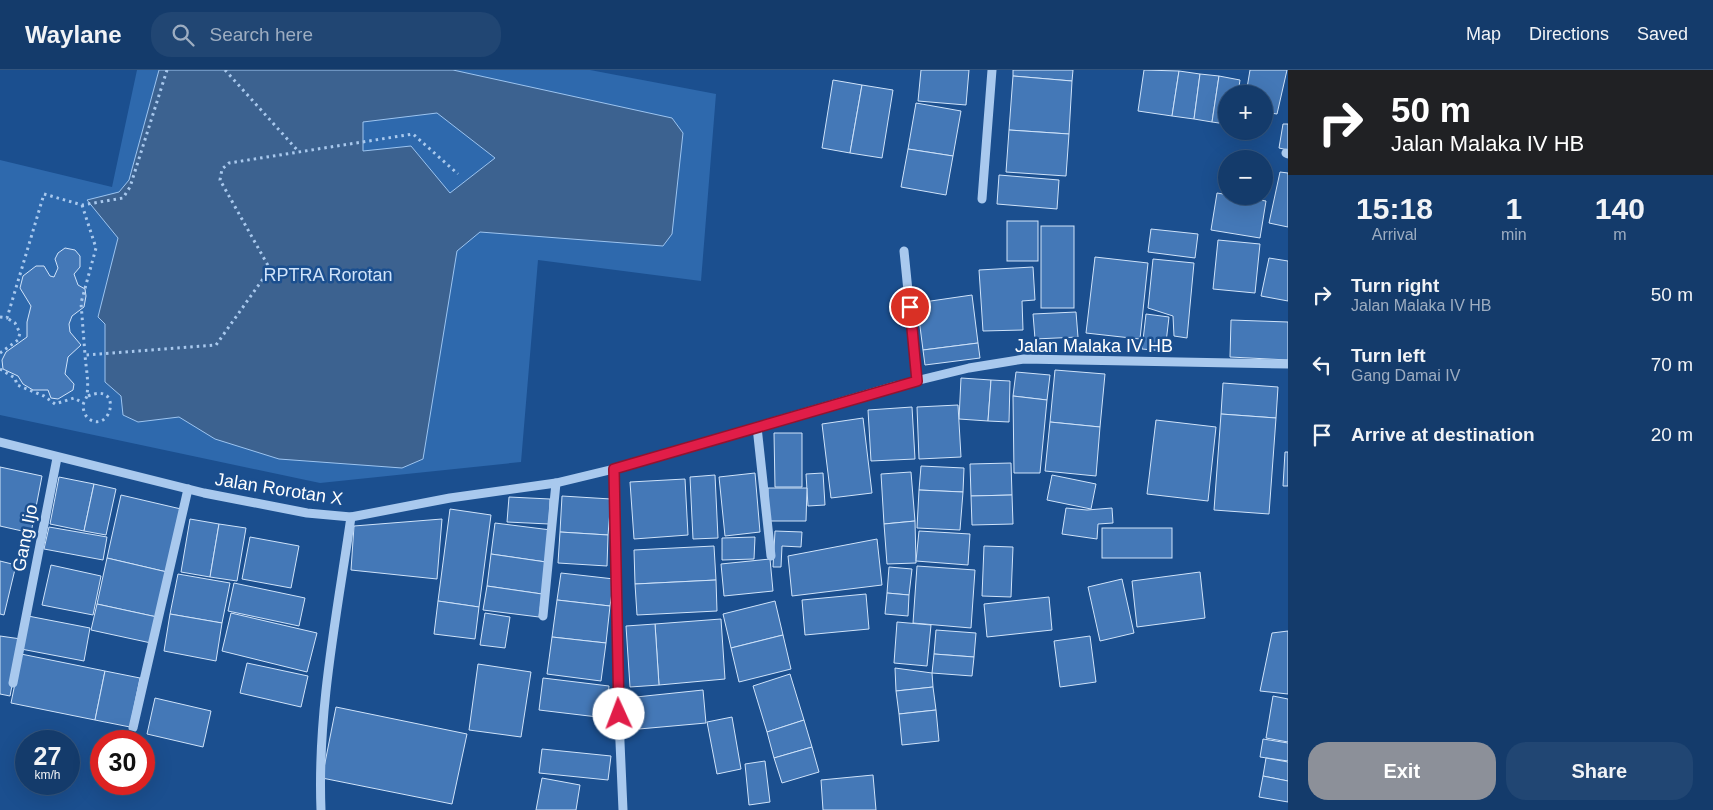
<!DOCTYPE html>
<meta charset="utf-8">
<style>
:root{--surface:#143b6b;--page:#214673;--text:#f1f3f6;--muted:#9dadc1;--line:#33557e;--accent:#8c9099}
body{margin:0;font-family:Arial,sans-serif;background:var(--page);color:var(--text);height:100vh;display:flex;flex-direction:column;font-size:19px;white-space:nowrap}
*{box-sizing:border-box;margin:0}
p{font-size:16px;color:var(--muted)}
.icon{flex:none;width:28px;height:28px;fill:none;stroke:currentColor;stroke-width:2;stroke-linecap:round;stroke-linejoin:round}
.map{position:relative;flex:1;overflow:hidden}
.drawer{display:flex;flex-direction:column;background:var(--surface);width:425px}
.drawer>*{flex:none}
.top-card{background:#202124;color:#fff;overflow:hidden}
.controls{position:absolute;left:1218px;top:15px;display:grid;gap:10px}
.controls a{display:grid;place-items:center;width:55px;height:55px;border-radius:50%;background:var(--surface);box-shadow:0 5px 20px #0002,0 0 0 1px var(--line);font-size:25px}
.speed{position:absolute;left:15px;top:660px;display:flex;gap:10px;font-size:25px;font-weight:700;text-align:center}
.speed>*{display:grid;place-content:center;width:65px;height:65px;border-radius:50%;background:var(--surface);box-shadow:0 5px 20px #0002,0 0 0 1px var(--line);line-height:1}
.speed small{font-size:12px;font-weight:400}
.speed .limit{border:8px solid #d22;background:#fff;color:#111}
.pin{position:absolute;display:grid;place-items:center;width:42px;height:42px;color:#fff;margin:-21px;border:2px solid #fff;border-radius:50%;box-shadow:0 1px 5px #0007}
.me{position:absolute;width:55px;margin:-28px;rotate:358deg;stroke-linejoin:round;filter:drop-shadow(0 0 4px #0008)}
.turn{display:flex;align-items:center;gap:18px;height:105px;padding:0 20px;font-size:22px}
.turn .icon{width:65px;height:65px;stroke-width:2.5}
.turn b{display:block;font-size:35px;line-height:42px}
.eta{display:flex;justify-content:space-evenly;align-items:center;height:85px;text-align:center}
.eta b{font-size:30px;font-weight:600;line-height:35px}
.button{display:flex;gap:10px;margin-top:auto;padding:10px 20px}
.button a{flex:1;height:58px;border-radius:20px;background:var(--accent);color:#fff;font-size:20px;font-weight:600;line-height:58px;text-align:center}
.button a+a{background:var(--page);color:var(--text)}
ul{padding:0;list-style:none}
li{display:flex;align-items:center;gap:15px;height:70px;padding:0 20px}
li div{flex:1}
li b{display:block;font-size:19px}
li em{font-style:normal}
header{display:flex;align-items:center;gap:30px;box-sizing:border-box;height:70px;padding:0 25px;background:var(--surface);border-bottom:1px solid var(--line)}
header strong{font-size:24px}
nav{display:flex;gap:28px;margin-inline-start:auto;font-size:18px}
.search{width:350px;height:45px;background:var(--page);display:flex;align-items:center;gap:12px;box-sizing:border-box;padding:0 18px;border-radius:20px;color:var(--muted);font-size:19px}
main{display:flex;flex:1;min-height:0}
.map>svg:first-child{display:block}
.green{fill:#2e69ad}
.water{fill:#3c6290;stroke:#9cc4f0;fill-rule:evenodd}
.building{fill:#4478b7;stroke:#cfe3fa}
.lines{fill:none;stroke-linecap:round;stroke-linejoin:round}
.path{stroke:#a9c9ee;stroke-width:3;stroke-dasharray:2.5 4;stroke-linecap:butt}
.minor{stroke:#a9c9ee;stroke-width:9}
.route-casing{stroke:#92132f;stroke-width:12}
.route{stroke:#e11d48;stroke-width:9}
.labels{text-anchor:middle;stroke-width:5;stroke-linejoin:round;paint-order:stroke}
.park-label{font-size:18px;fill:#cfe3fa;stroke:#1b4f8f}
.street-label{font-size:18px;fill:#fff;stroke:#1b4f8f}
</style>
<header>
<strong>Waylane</strong>
<div class="search"><svg class="icon" aria-label="search" viewBox="0 0 24 24"><circle cx="10" cy="10" r="6"/><path d="M15 15l6 6"/></svg>Search here</div>
<nav><a>Map</a><a>Directions</a><a>Saved</a></nav>
</header>
<main>
<div class="map">
<svg width="1288" height="740" viewBox="0 0 1288 740">
<rect width="100%" height="100%" fill="#1b4f8f"/>
<polygon class="green" points="137,0 590,0 716,24 701,211 538,190 521,392 320,413 0,345 0,90 112,117"/>
<path class="water" d="M 159,0 L 453,0 L 672,48 L 683,63 L 672,164 L 663,176 L 480,162 L 457,181 L 423,389 L 402,398 L 279,389 L 215,369 L 179,347 L 138,352 L 123,345 L 121,326 L 105,312 L 105,254 L 98,247 L 118,168 L 87,130 L 119,122 L 129,110 ZM 437,43 L 495,88 L 450,123 L 411,76 L 363,81 L 363,52 Z"/>
<g class="building">
<polygon points="921,0 969,0 966,35 918,31"/>
<polygon points="1013,0 1073,0 1072,11 1013,6"/>
<polygon points="1144,0 1179,1 1172,46 1138,41"/>
<polygon points="1250,0 1287,0 1277,44 1264,42 1264,24 1246,24"/>
<polygon points="1179,1 1200,4 1194,49 1172,46"/>
<polygon points="1200,4 1219,6 1212,52 1194,49"/>
<polygon points="1013,6 1072,11 1069,64 1009,60"/>
<polygon points="1219,6 1240,10 1238,24 1226,24 1226,54 1212,52"/>
<polygon points="833,10 862,15 850,83 822,78"/>
<polygon points="862,15 893,20 882,88 850,83"/>
<polygon points="916,33 961,41 953,86 908,79"/>
<polygon points="1283,54 1288,54 1288,80 1279,78"/>
<polygon points="1009,60 1069,64 1066,106 1006,102"/>
<polygon points="908,79 953,86 946,125 901,117"/>
<polygon points="1280,102 1288,103 1288,157 1269,153"/>
<polygon points="999,105 1059,110 1057,139 997,134"/>
<polygon points="1217,123 1266,131 1260,168 1211,160"/>
<rect x="1007" y="151" width="31" height="40"/>
<rect x="1041" y="156" width="33" height="82"/>
<polygon points="1151,159 1198,164 1195,188 1148,182"/>
<polygon points="1218,170 1260,174 1255,223 1213,219"/>
<polygon points="65,178 75,180 80,186 80,197 74,204 78,215 85,219 86,226 84,237 72,246 69,254 70,262 81,275 68,287 65,304 74,314 73,320 58,329 51,328 48,320 33,320 23,314 18,306 3,299 2,290 6,282 27,267 27,252 31,236 20,218 23,206 36,196 44,196 50,206 54,207 58,198 55,189 58,183"/>
<polygon points="1095,187 1148,193 1140,269 1086,263"/>
<polygon points="1269,188 1288,191 1288,231 1261,226"/>
<polygon points="1153,189 1194,193 1187,268 1174,266 1173,246 1148,238"/>
<polygon points="1033,197 1035,230 1022,231 1023,260 983,261 979,200"/>
<polygon points="972,225 978,273 923,280 917,233"/>
<polygon points="1076,242 1078,267 1035,269 1033,244"/>
<polygon points="1146,244 1169,247 1165,281 1142,279"/>
<polygon points="1231,250 1288,252 1288,290 1230,287"/>
<polygon points="978,273 980,288 925,295 923,280"/>
<polygon points="1055,300 1105,304 1100,357 1050,352"/>
<polygon points="1016,302 1050,305 1047,330 1013,326"/>
<polygon points="961,308 991,310 988,351 959,349"/>
<polygon points="991,310 1010,311 1009,352 988,351"/>
<polygon points="1223,313 1278,317 1276,348 1221,344"/>
<polygon points="1013,326 1047,330 1040,403 1014,403"/>
<polygon points="958,335 961,387 919,389 917,337"/>
<polygon points="912,337 915,389 871,391 868,340"/>
<polygon points="1221,344 1276,348 1269,444 1214,440"/>
<polygon points="863,348 872,423 831,428 822,354"/>
<polygon points="1156,350 1216,357 1208,431 1147,424"/>
<polygon points="1050,352 1100,357 1096,406 1045,401"/>
<polygon points="774,363 802,363 802,417 775,417"/>
<polygon points="1285,382 1288,382 1288,416 1283,416"/>
<polygon points="1011,393 1012,425 971,426 970,394"/>
<polygon points="921,396 964,398 963,422 919,420"/>
<polygon points="0,397 42,406 31,463 0,456"/>
<polygon points="911,402 915,451 884,454 881,404"/>
<polygon points="755,403 760,462 725,466 719,407"/>
<polygon points="823,403 825,435 808,436 806,404"/>
<polygon points="715,405 718,468 693,469 690,407"/>
<polygon points="1052,405 1096,414 1091,439 1047,430"/>
<polygon points="59,407 94,414 84,461 50,454"/>
<polygon points="685,409 688,465 634,469 630,412"/>
<polygon points="94,414 116,419 106,465 84,461"/>
<polygon points="768,418 807,418 806,451 768,451"/>
<polygon points="919,420 963,422 960,460 917,458"/>
<polygon points="121,425 181,439 167,502 107,488"/>
<polygon points="1012,425 1013,454 972,455 971,426"/>
<polygon points="562,426 611,429 608,465 560,462"/>
<polygon points="509,427 550,429 549,454 507,452"/>
<polygon points="1066,438 1087,440 1112,438 1113,453 1098,454 1097,469 1062,464"/>
<polygon points="450,439 491,445 479,537 438,531"/>
<polygon points="190,449 219,454 210,507 181,502"/>
<polygon points="442,449 437,509 351,500 354,456"/>
<polygon points="915,451 916,493 887,494 884,454"/>
<polygon points="495,453 551,460 546,492 491,484"/>
<polygon points="219,454 246,458 237,511 210,507"/>
<polygon points="49,457 107,467 103,490 44,479"/>
<rect x="1102" y="458" width="70" height="30"/>
<polygon points="775,461 802,462 801,477 782,476 781,497 773,497"/>
<polygon points="919,461 970,464 968,495 916,491"/>
<polygon points="560,462 608,465 607,496 558,493"/>
<polygon points="250,467 299,476 291,518 242,509"/>
<polygon points="755,467 754,489 722,490 722,468"/>
<polygon points="877,469 882,515 792,526 788,486"/>
<polygon points="714,476 716,510 635,514 634,480"/>
<polygon points="984,476 1013,477 1011,527 982,526"/>
<polygon points="491,484 546,492 542,524 487,516"/>
<polygon points="107,488 167,502 157,547 97,534"/>
<polygon points="770,489 773,521 724,526 721,494"/>
<polygon points="0,491 16,495 4,545 0,544"/>
<polygon points="51,495 101,506 93,545 42,535"/>
<polygon points="917,496 975,500 971,558 913,553"/>
<polygon points="889,497 912,499 909,525 887,523"/>
<polygon points="1200,502 1205,548 1137,557 1132,511"/>
<polygon points="561,503 614,509 610,536 557,530"/>
<polygon points="178,504 230,513 222,553 170,544"/>
<polygon points="1122,509 1134,563 1100,571 1088,517"/>
<polygon points="716,510 717,541 637,545 635,514"/>
<polygon points="234,513 305,528 299,556 228,541"/>
<polygon points="487,516 542,524 539,547 483,540"/>
<polygon points="887,523 909,525 908,546 885,544"/>
<polygon points="866,524 869,559 805,565 802,530"/>
<polygon points="1049,527 1052,560 987,567 984,534"/>
<polygon points="557,530 610,536 606,573 552,567"/>
<polygon points="438,531 479,537 475,569 434,564"/>
<polygon points="775,531 783,565 731,578 723,544"/>
<polygon points="97,534 157,547 151,573 91,560"/>
<polygon points="231,543 317,563 307,602 222,581"/>
<polygon points="485,543 510,547 505,578 480,575"/>
<polygon points="170,544 222,553 216,591 164,581"/>
<polygon points="28,546 90,558 84,591 21,579"/>
<polygon points="721,549 725,609 659,615 655,554"/>
<polygon points="897,552 931,555 927,596 894,593"/>
<polygon points="655,554 659,615 630,617 626,556"/>
<polygon points="936,560 976,563 974,587 934,584"/>
<polygon points="1288,561 1288,624 1260,621 1272,563"/>
<polygon points="783,565 791,599 739,612 731,578"/>
<polygon points="0,566 21,569 10,626 0,624"/>
<polygon points="1090,566 1096,612 1060,617 1054,571"/>
<polygon points="552,567 606,573 601,611 547,604"/>
<polygon points="21,584 105,601 95,650 11,633"/>
<polygon points="934,584 974,587 972,606 932,603"/>
<polygon points="247,593 308,606 301,637 240,623"/>
<polygon points="478,594 531,602 521,667 469,660"/>
<polygon points="895,598 932,603 933,617 896,621"/>
<polygon points="105,601 140,608 130,657 95,650"/>
<polygon points="790,604 804,650 767,662 753,616"/>
<polygon points="543,608 609,616 606,648 539,640"/>
<polygon points="933,617 936,640 899,644 896,621"/>
<polygon points="703,620 706,653 639,659 636,627"/>
<polygon points="1273,626 1288,629 1288,672 1266,668"/>
<polygon points="155,628 211,641 203,677 147,664"/>
<polygon points="336,637 467,664 452,734 322,708"/>
<polygon points="936,640 939,671 902,675 899,644"/>
<polygon points="732,647 741,699 717,704 707,652"/>
<polygon points="804,650 812,677 774,688 767,662"/>
<polygon points="1263,669 1288,673 1288,691 1260,687"/>
<polygon points="812,677 819,702 782,713 774,688"/>
<polygon points="542,679 611,686 608,710 539,703"/>
<polygon points="1266,688 1288,692 1288,711 1263,706"/>
<polygon points="765,691 770,732 749,735 745,694"/>
<polygon points="873,705 876,740 823,740 821,710"/>
<polygon points="1263,706 1288,711 1288,732 1259,727"/>
<polygon points="542,708 580,715 576,740 536,740"/>
</g>
<g class="lines">
<g class="path">
<polyline points="225,0 299,82"/>
<polyline points="82,135 96,178 81,233 85,285"/>
<polyline points="0,247 7,248 44,124 82,135 123,128 130,117 167,0"/>
<polyline points="0,283 18,270 20,263 15,253 7,248"/>
<polyline points="0,299 15,308 17,315 44,326 55,334 74,328 83,333"/>
<path d="M 88,326 C 123,311 112,364 89,349 C 85,346 83,340 83,335 C 84,331 87,328 87,324 C 89,312 86,298 85,285 L 216,275 L 270,199 L 220,110 L 222,99 L 229,93 L 413,64 L 458,104"/>
</g>
<g class="minor">
<polyline points="1286,83 1288,84"/>
<polyline points="982,129 992,0"/>
<polyline points="904,181 917,311"/>
<polyline points="757,357 771,486"/>
<polyline points="0,372 204,423 307,443 351,447 450,428 556,413 614,399 895,316 969,298 1024,289 1288,294"/>
<polyline points="614,399 618,627 623,740"/>
<polyline points="543,546 556,413"/>
<polyline points="13,613 57,388"/>
<polyline points="133,658 188,419"/>
<path d="M 321,740 C 317,642 337,544 351,447"/>
</g>
</g>
<g class="lines">
<defs>
<polyline id="route" points="619,644 614,399 917,311 910,237"/>
</defs>
<use href="#route" class="route-casing"/>
<use href="#route" class="route"/>
</g>
<g class="labels">
<g class="park-label">
<text x="328" y="211">RPTRA Rorotan</text>
</g>
<g class="street-label">
<text x="1094" y="282">Jalan Malaka IV HB</text>
<text transform="translate(279 419) rotate(9)" y="6">Jalan Rorotan X</text>
<text transform="translate(25 468) rotate(-79)" y="6">Gang Ijo</text>
</g>
</g>
</svg>
<div class="controls">
<a>+</a>
<a>−</a>
</div>
<div class="speed"><div>27<small>km/h</small></div><div class="limit">30</div></div>
<div class="pin" style="left:910px;top:237px;background:#d93025"><svg class="icon" aria-label="arrive" viewBox="0 0 24 24"><path d="M6 21V4h12l-3 4 3 4H6"/></svg></div>
<svg class="me" style="left:619px;top:644px" viewBox="-20 -20 40 40"><circle r="19" fill="#fff"/><path d="M0-13L10 11 0 6-10 11z" fill="#e11d48"/></svg>
</div>
<section class="drawer">
<div class="top-card">
<div class="turn"><svg class="icon" aria-label="right" viewBox="0 0 24 24"><path d="M7 20v-9h11M14 6l5 5-5 5"/></svg><div><b>50 m</b>Jalan Malaka IV HB</div></div>
</div>
<div class="eta">
<div><b>15:18</b><p>Arrival</p></div>
<div><b>1</b><p>min</p></div>
<div><b>140</b><p>m</p></div>
</div>
<ul>
<li><svg class="icon" aria-label="right" viewBox="0 0 24 24"><path d="M7 20v-9h11M14 6l5 5-5 5"/></svg><div><b>Turn right</b><p>Jalan Malaka IV HB</p></div><em>50 m</em></li>
<li><svg class="icon" aria-label="left" viewBox="0 0 24 24"><path d="M17 20v-9H6M10 6l-5 5 5 5"/></svg><div><b>Turn left</b><p>Gang Damai IV</p></div><em>70 m</em></li>
<li><svg class="icon" aria-label="arrive" viewBox="0 0 24 24"><path d="M6 21V4h12l-3 4 3 4H6"/></svg><div><b>Arrive at destination</b></div><em>20 m</em></li>
</ul>
<div class="button"><a>Exit</a><a>Share</a></div>
</section>
</main>
